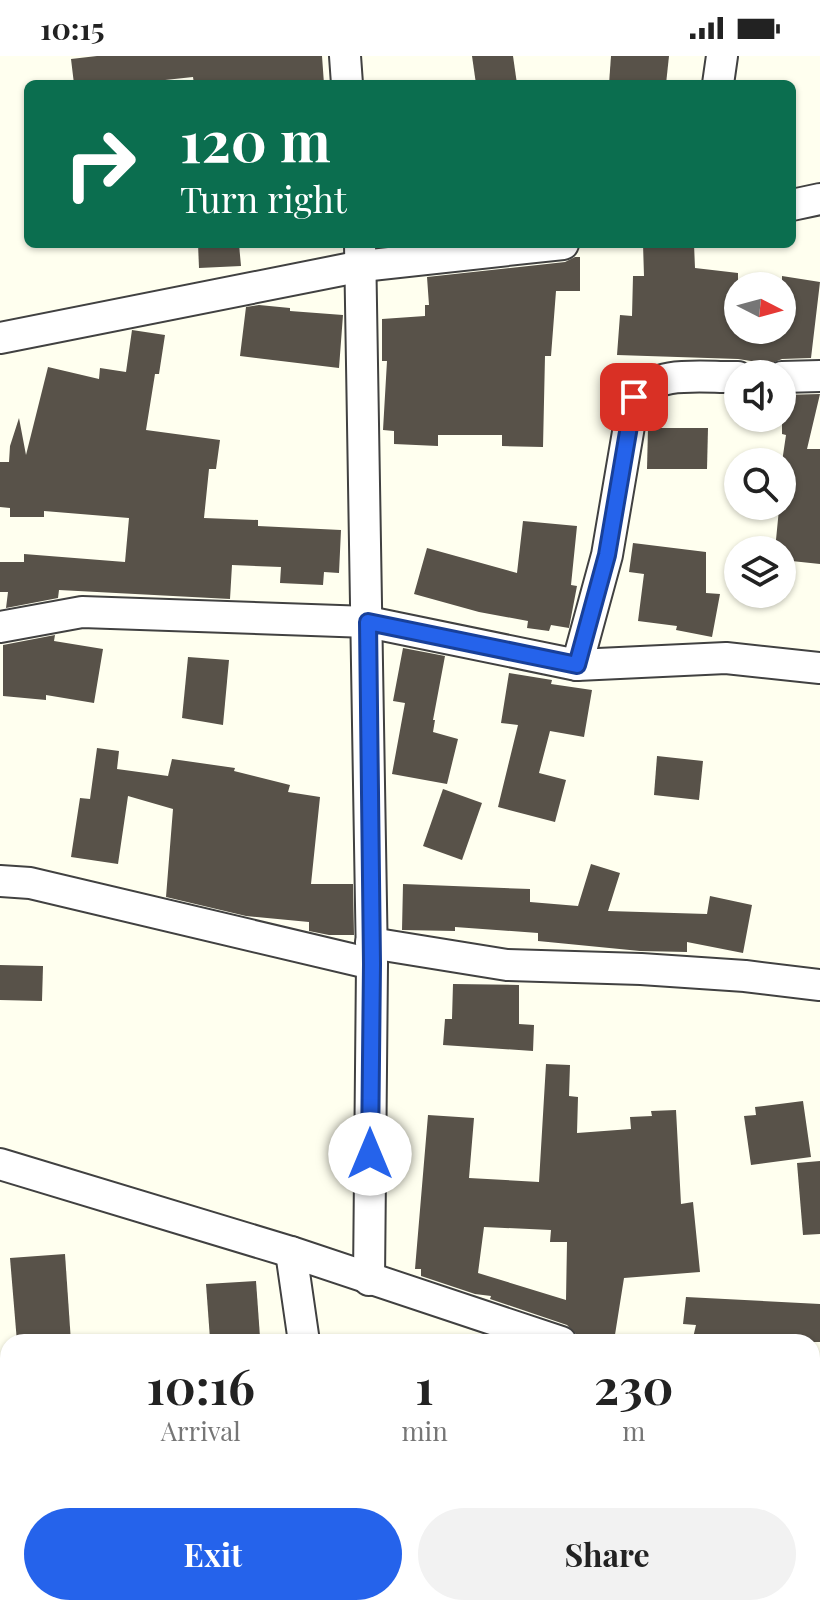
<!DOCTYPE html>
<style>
:root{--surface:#fff;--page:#f2f2f2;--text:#222;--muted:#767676;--accent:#2563eb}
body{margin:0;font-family:"Playfair Display",serif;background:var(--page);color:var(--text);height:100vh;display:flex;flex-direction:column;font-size:30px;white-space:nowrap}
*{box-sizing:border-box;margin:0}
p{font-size:26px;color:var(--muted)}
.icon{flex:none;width:44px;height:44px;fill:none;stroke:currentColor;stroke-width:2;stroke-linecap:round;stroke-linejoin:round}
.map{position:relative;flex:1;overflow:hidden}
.drawer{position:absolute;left:0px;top:1278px;width:820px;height:282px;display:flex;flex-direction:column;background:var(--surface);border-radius:24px 24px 0 0;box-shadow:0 2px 6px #0004}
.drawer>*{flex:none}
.banner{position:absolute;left:24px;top:24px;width:772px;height:168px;border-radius:12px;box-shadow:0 2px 6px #0004;background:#0b6e4f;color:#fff;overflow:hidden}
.needle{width:52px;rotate:96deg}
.controls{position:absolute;left:724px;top:216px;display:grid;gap:16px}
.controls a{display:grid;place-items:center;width:72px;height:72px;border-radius:50%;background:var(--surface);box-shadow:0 2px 6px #0004;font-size:40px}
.pin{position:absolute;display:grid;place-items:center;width:68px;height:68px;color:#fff;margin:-34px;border-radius:16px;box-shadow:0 4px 12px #0006}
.me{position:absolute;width:88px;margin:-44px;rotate:0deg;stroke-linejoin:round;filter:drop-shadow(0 0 6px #0008)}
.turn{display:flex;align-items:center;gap:28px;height:168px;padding:0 24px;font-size:36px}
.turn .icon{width:104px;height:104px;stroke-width:2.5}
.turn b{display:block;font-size:56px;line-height:68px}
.eta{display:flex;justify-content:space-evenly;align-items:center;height:136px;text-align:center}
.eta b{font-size:48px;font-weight:700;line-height:56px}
.primary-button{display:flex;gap:16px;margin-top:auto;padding:16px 24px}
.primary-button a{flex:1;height:92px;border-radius:48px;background:var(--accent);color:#fff;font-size:32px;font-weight:700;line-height:92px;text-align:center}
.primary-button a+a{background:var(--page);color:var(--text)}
.status{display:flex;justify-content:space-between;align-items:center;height:56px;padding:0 40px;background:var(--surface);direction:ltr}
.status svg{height:22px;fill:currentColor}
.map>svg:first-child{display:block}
.building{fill:#585249;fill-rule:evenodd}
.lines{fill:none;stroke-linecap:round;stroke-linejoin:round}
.minor-casing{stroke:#414141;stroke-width:34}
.minor{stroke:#fff;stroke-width:30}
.route-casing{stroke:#184099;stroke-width:20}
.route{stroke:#2563eb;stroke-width:14}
</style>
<div class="status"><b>10:15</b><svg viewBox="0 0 49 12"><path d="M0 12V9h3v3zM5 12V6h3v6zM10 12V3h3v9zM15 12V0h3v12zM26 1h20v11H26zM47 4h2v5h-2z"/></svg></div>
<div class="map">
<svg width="820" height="1559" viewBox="0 0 820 1559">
<rect width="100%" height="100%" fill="#ffffef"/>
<g class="building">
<polygon points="97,0 322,0 324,28 194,28 193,21 128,28 74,28 71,3"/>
<polygon points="472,0 513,0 517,28 476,28"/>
<polygon points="611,0 669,0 666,28 609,28"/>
<polygon points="198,188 239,188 241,210 199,212"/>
<polygon points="643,188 694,188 695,212 738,217 738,274 782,274 782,220 820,226 811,302 782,303 770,308 738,303 617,299 620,259 632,260 633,220 644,220"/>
<polygon points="575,201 580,201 580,235 556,235 551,300 545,300 543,391 502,390 502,379 438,379 438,390 394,388 394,375 383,374 387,305 382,305 382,263 425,260 425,249 429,249 427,221 565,206"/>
<polygon points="259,249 290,252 290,255 343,259 339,312 240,300 246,251"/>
<polygon points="132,274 165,279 159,318 155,318 146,374 220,384 216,413 209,413 204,462 258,464 258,470 341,474 339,517 324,516 323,529 280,527 281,511 232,509 230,543 59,534 58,542 6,552 8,536 0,536 0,506 24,506 24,498 125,506 129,462 44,455 44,461 10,461 10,452 0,451 0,406 9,406 10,390 19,362 26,399 48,311 99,323 100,312 126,316"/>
<polygon points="820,338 807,393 820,393 820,508 782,504 782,494 775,494 779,453 775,452 782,450 782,406 786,379 782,378 782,339"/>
<polygon points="648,372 708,372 707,413 647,413"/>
<polygon points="523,465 577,470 571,529 577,530 569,572 551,569 549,575 527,572 528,565 479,556 414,538 427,492 517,517"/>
<polygon points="633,487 706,496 706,537 720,538 712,581 676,574 677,570 638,565 644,518 629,516"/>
<polygon points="55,579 54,585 103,593 94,647 46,639 46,644 3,640 3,589"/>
<polygon points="403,592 445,600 433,664 435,664 433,676 458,683 447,728 392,718 405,647 393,645"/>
<polygon points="188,601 229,604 223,669 182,662"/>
<polygon points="509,617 552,624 551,628 592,634 584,681 550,675 539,717 566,724 555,766 498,751 518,669 501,667"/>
<polygon points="97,692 119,695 117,713 168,720 172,703 235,712 234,715 290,729 288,736 320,741 311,828 353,828 354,879 329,879 309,875 309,866 246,860 166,841 173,753 128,740 118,808 71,801 80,742 90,743"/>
<polygon points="657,700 703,705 699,744 654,739"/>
<polygon points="443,733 482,747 462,804 423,790"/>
<polygon points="591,808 620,817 608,855 707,858 710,840 752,849 743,897 687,886 687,896 640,895 538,885 538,877 455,871 455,875 402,874 403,828 530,833 530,846 578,850"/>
<polygon points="0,909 43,910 42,945 0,944"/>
<polygon points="453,928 519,929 519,968 534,969 533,995 443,989 445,963 452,963"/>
<path d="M 546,1008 L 570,1009 L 569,1040 L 578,1041 L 577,1077 L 631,1073 L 630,1061 L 652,1060 L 651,1055 L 676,1054 L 681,1148 L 693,1146 L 700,1216 L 624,1222 L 614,1285 L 577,1279 L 567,1269 L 490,1243 L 491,1240 L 475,1238 L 421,1220 L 421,1213 L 415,1213 L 428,1059 L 474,1062 L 469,1122 L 539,1126 ZM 484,1171 L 551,1174 L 550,1186 L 567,1186 L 566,1244 L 478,1217 Z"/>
<polygon points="803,1045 811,1101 751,1109 744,1060 756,1059 755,1051"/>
<polygon points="820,1105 820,1178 803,1179 797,1107"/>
<polygon points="65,1198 71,1286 17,1286 10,1202"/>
<polygon points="256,1225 260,1281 210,1283 206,1228"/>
<polygon points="686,1241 820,1248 820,1286 692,1286 696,1269 683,1268"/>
</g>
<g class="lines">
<defs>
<g id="minor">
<polyline points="345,0 347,28"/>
<polyline points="718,28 722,0"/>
<polyline points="792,149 820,143"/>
<polyline points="360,188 372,908 369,1224"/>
<polyline points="0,282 362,210 563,188"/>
<polyline points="782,321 820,320"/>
<polyline points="0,571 82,556 368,566 577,609 726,602 820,612"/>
<path d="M 577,609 L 607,499 L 634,341 C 657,313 704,322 738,321"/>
<polyline points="0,825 30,827 372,908"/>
<polyline points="371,887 507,909 641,913 745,920 820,929"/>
<polyline points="0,1108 291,1196 561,1286"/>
<polyline points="291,1196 304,1286"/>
<polyline points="812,1363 820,1366"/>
<polyline points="0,1392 8,1471"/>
<polyline points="16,1552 17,1559"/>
<polyline points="336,1552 336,1559"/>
<polyline points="627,1552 628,1559"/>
</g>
</defs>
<use href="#minor" class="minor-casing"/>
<use href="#minor" class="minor"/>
</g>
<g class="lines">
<defs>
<polyline id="route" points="370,1098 372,908 368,566 577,609 607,499 634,341"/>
</defs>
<use href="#route" class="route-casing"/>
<use href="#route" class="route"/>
</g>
</svg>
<div class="controls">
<a><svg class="needle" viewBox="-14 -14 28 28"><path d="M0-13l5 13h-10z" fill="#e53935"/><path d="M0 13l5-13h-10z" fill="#767676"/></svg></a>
<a><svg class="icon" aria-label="sound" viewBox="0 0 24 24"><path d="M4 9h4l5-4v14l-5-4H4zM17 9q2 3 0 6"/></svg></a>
<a><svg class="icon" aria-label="search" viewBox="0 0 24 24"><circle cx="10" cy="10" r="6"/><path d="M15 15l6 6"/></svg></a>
<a><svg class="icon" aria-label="layers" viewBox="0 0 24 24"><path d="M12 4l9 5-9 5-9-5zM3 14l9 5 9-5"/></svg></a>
</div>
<div class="pin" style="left:634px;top:341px;background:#d93025"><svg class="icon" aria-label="arrive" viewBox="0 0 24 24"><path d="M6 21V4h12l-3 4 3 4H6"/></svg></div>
<svg class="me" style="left:370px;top:1098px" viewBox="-20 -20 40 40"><circle r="19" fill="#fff"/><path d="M0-13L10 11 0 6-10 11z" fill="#2563eb"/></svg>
<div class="banner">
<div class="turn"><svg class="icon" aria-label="right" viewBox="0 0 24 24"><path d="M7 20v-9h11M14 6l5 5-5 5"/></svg><div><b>120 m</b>Turn right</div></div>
</div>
<section class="drawer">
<div class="eta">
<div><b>10:16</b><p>Arrival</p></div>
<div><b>1</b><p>min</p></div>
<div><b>230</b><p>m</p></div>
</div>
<div class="primary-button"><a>Exit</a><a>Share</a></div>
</section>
</div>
